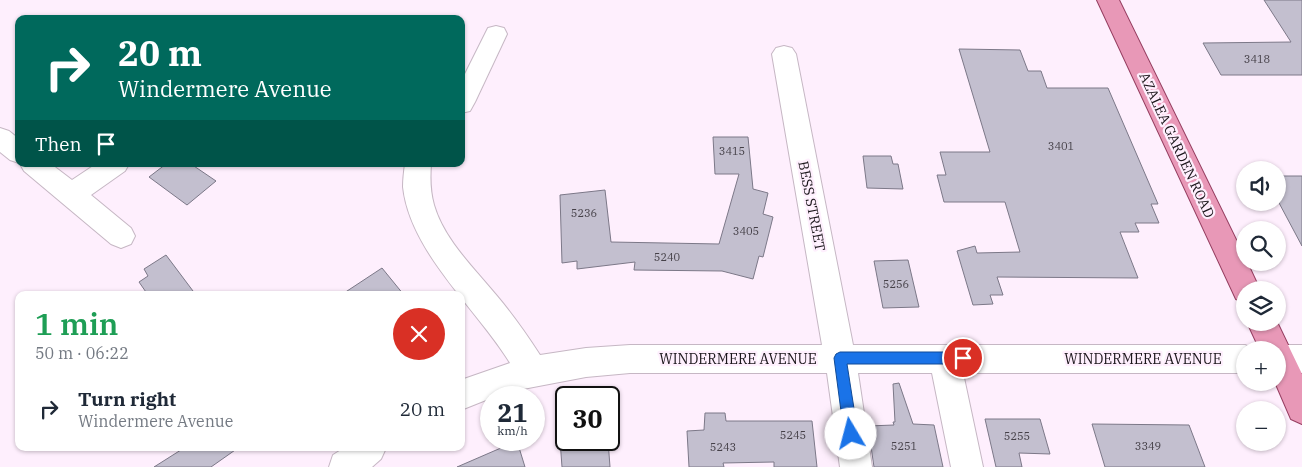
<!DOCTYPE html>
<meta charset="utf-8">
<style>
:root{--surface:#fff;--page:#f2f2f3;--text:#1f2937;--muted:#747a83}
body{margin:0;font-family:"IBM Plex Serif",serif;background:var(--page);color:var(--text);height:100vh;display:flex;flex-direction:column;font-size:19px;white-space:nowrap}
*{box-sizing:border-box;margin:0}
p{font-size:16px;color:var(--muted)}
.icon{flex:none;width:28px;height:28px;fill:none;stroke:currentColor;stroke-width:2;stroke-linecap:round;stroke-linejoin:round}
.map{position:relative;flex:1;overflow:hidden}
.drawer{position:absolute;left:15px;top:291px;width:450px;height:160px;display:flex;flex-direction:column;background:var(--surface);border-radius:10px;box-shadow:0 1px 4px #0004}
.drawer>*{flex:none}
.guide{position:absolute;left:15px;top:15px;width:450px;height:152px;border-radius:10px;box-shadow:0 1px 4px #0004;background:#00695c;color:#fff;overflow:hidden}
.fabs{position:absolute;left:1236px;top:161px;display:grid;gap:10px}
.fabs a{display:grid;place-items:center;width:50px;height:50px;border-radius:50%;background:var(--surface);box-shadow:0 1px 4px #0004;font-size:25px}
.speed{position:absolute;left:480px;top:386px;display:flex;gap:10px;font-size:25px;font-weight:700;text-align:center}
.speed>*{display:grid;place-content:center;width:65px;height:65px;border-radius:50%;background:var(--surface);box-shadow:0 1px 4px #0004;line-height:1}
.speed small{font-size:12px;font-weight:400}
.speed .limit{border:2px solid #111;border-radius:8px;background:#fff;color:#111}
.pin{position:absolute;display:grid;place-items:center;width:42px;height:42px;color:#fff;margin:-21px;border:2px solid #fff;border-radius:50%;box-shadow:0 1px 5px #0007}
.me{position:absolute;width:55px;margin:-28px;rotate:352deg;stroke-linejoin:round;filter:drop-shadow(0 0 4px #0008)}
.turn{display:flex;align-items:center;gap:18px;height:105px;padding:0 20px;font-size:22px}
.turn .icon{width:65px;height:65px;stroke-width:2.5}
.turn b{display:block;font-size:35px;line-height:42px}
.then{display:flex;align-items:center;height:48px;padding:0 20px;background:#0003;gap:10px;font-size:19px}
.round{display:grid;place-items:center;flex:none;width:52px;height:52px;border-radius:26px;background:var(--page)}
.overview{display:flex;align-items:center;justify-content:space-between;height:85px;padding:0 20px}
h1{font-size:30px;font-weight:600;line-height:38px;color:#1e9e55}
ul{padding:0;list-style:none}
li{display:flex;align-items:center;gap:15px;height:65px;padding:0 20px}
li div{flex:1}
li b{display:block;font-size:19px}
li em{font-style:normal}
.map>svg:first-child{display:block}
.building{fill:#c3bfcf;stroke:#7c7888}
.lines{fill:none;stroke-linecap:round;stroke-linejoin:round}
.minor-casing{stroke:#c6b7c4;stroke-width:2}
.major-casing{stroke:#963e61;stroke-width:2}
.minor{fill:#fff;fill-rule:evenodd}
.major{fill:#e898b7;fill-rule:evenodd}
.route{fill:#1a73e8;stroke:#114b97}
.labels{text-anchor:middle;stroke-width:4.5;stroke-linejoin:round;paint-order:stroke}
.number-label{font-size:11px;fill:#454048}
.street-label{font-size:14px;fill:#1b161b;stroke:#feeffd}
</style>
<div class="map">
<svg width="1302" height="467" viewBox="0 0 1302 467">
<rect width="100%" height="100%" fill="#feeffd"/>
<g class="building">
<polygon points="1264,0 1302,0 1302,75 1221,75 1203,43 1291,42"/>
<polygon points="959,49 1020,50 1028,71 1041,71 1047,88 1108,88 1158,204 1151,204 1159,223 1135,223 1139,232 1120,232 1138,278 997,277 1003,295 990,295 993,304 973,305 957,251 975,246 977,253 1020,252 1005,202 944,202 937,175 946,175 940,152 990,152"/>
<polygon points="713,137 748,137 753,189 768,193 763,214 773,217 763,257 759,256 753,279 722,271 634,270 635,262 577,269 577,261 562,263 560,195 605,190 611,242 719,244 739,174 715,174"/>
<polygon points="863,156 891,156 893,164 898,164 903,189 867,188"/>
<polygon points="166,164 191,164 216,181 187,205 149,177"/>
<polygon points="1278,176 1302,176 1302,246 1278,201"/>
<polygon points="166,255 196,295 148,295 139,282 148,276 144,269"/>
<polygon points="908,260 919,307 883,308 874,261"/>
<polygon points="382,268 404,295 341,295"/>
<polygon points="899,383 913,424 934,425 943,467 874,467 868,426 894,425 893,422 895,422 893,384"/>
<polygon points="705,413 725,413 726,421 812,421 817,467 774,467 774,462 723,463 724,467 689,467 687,431 704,430"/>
<polygon points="985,419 1040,419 1050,454 1019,453 1022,467 996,467"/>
<polygon points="1092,424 1189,425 1205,467 1105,467"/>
<polygon points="560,440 608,440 610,467 562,467"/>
<polygon points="517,441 525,467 457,467"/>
<polygon points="184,448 238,448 211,467 154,467"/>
</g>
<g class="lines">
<defs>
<g id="minor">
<polygon points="496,26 504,28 507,34 475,102 470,111 461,113 461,82 488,28"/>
<path d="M 784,46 L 792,48 L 796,54 L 853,345 L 1245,345 L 1256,350 L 1245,350 L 1245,373 L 963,373 L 983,467 L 951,467 L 932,373 L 858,373 L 872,467 L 840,467 L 827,373 L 630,373 L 586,377 L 523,389 L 491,398 L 461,410 L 461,380 L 510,363 C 477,309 410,252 403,187 C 403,179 404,171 405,164 L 431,164 C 430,178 430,191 434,205 C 444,240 475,269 497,296 C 513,315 527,335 540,355 L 586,348 L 630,345 L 822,345 L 772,54 L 776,48 Z"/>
<polygon points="0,128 9,131 19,139 19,163 10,160 0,152"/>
<polygon points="20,164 51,164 72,180 96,164 129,164 125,171 91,195 131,228 135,236 131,244 121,248 111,244 24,171"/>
<polygon points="1278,345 1302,345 1302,373 1278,373 1278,350 1267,350"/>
<polygon points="344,448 386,448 381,459 372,467 329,467 333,455"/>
</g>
<g id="major">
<polygon points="1097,0 1119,0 1245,258 1245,262 1247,262 1260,290 1245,290 1245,303 1236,299"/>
<polygon points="1247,322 1277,322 1302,374 1302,424 1291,419 1275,382 1278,382 1278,350 1260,350"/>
</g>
</defs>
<use href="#minor" class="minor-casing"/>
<use href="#major" class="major-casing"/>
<use href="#minor" class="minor"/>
<use href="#major" class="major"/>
</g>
<polygon class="route" points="840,352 963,352 967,354 969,358 967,362 963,364 847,364 858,434 856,438 851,440 846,438 844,434 834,358 836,354"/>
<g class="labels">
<g class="number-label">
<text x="1257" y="63">3418</text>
<text x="1061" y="150">3401</text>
<text x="732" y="155">3415</text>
<text x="584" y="217">5236</text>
<text x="746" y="235">3405</text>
<text x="667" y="261">5240</text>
<text x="896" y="288">5256</text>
<text x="793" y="439">5245</text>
<text x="1017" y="440">5255</text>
<text x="904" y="450">5251</text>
<text x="1148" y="450">3349</text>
<text x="723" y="451">5243</text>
</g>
<g class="street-label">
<text transform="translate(1177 145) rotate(65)" y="5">AZALEA GARDEN ROAD</text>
<text transform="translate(812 206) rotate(79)" y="5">BESS STREET</text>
<text x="738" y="364">WINDERMERE AVENUE</text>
<text x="1143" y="364">WINDERMERE AVENUE</text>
</g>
</g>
</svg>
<div class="fabs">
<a><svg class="icon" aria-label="sound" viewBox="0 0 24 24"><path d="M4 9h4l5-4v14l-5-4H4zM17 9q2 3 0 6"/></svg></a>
<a><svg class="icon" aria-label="search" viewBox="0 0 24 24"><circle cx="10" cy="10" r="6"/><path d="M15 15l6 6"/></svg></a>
<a><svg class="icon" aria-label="layers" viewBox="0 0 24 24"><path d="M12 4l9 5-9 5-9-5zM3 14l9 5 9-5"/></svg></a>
<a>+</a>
<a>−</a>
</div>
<div class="speed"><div>21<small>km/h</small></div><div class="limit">30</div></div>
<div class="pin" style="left:963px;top:358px;background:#d93025"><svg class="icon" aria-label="arrive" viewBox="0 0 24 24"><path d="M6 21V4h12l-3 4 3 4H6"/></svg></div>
<svg class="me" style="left:851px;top:434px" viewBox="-20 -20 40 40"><circle r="19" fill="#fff"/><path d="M0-13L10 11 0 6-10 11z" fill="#1a73e8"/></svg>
<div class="guide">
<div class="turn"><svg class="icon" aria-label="right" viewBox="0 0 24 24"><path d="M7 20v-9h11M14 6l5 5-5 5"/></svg><div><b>20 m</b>Windermere Avenue</div></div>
<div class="then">Then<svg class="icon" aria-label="arrive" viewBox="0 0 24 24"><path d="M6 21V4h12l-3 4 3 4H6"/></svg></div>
</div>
<section class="drawer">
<div class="overview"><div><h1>1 min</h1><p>50 m · 06:22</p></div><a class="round" style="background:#d93025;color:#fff"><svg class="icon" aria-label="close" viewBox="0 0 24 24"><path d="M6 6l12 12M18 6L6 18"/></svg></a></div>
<ul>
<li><svg class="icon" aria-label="right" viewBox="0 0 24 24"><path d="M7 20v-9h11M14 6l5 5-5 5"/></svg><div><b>Turn right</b><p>Windermere Avenue</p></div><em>20 m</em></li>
</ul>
</section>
</div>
